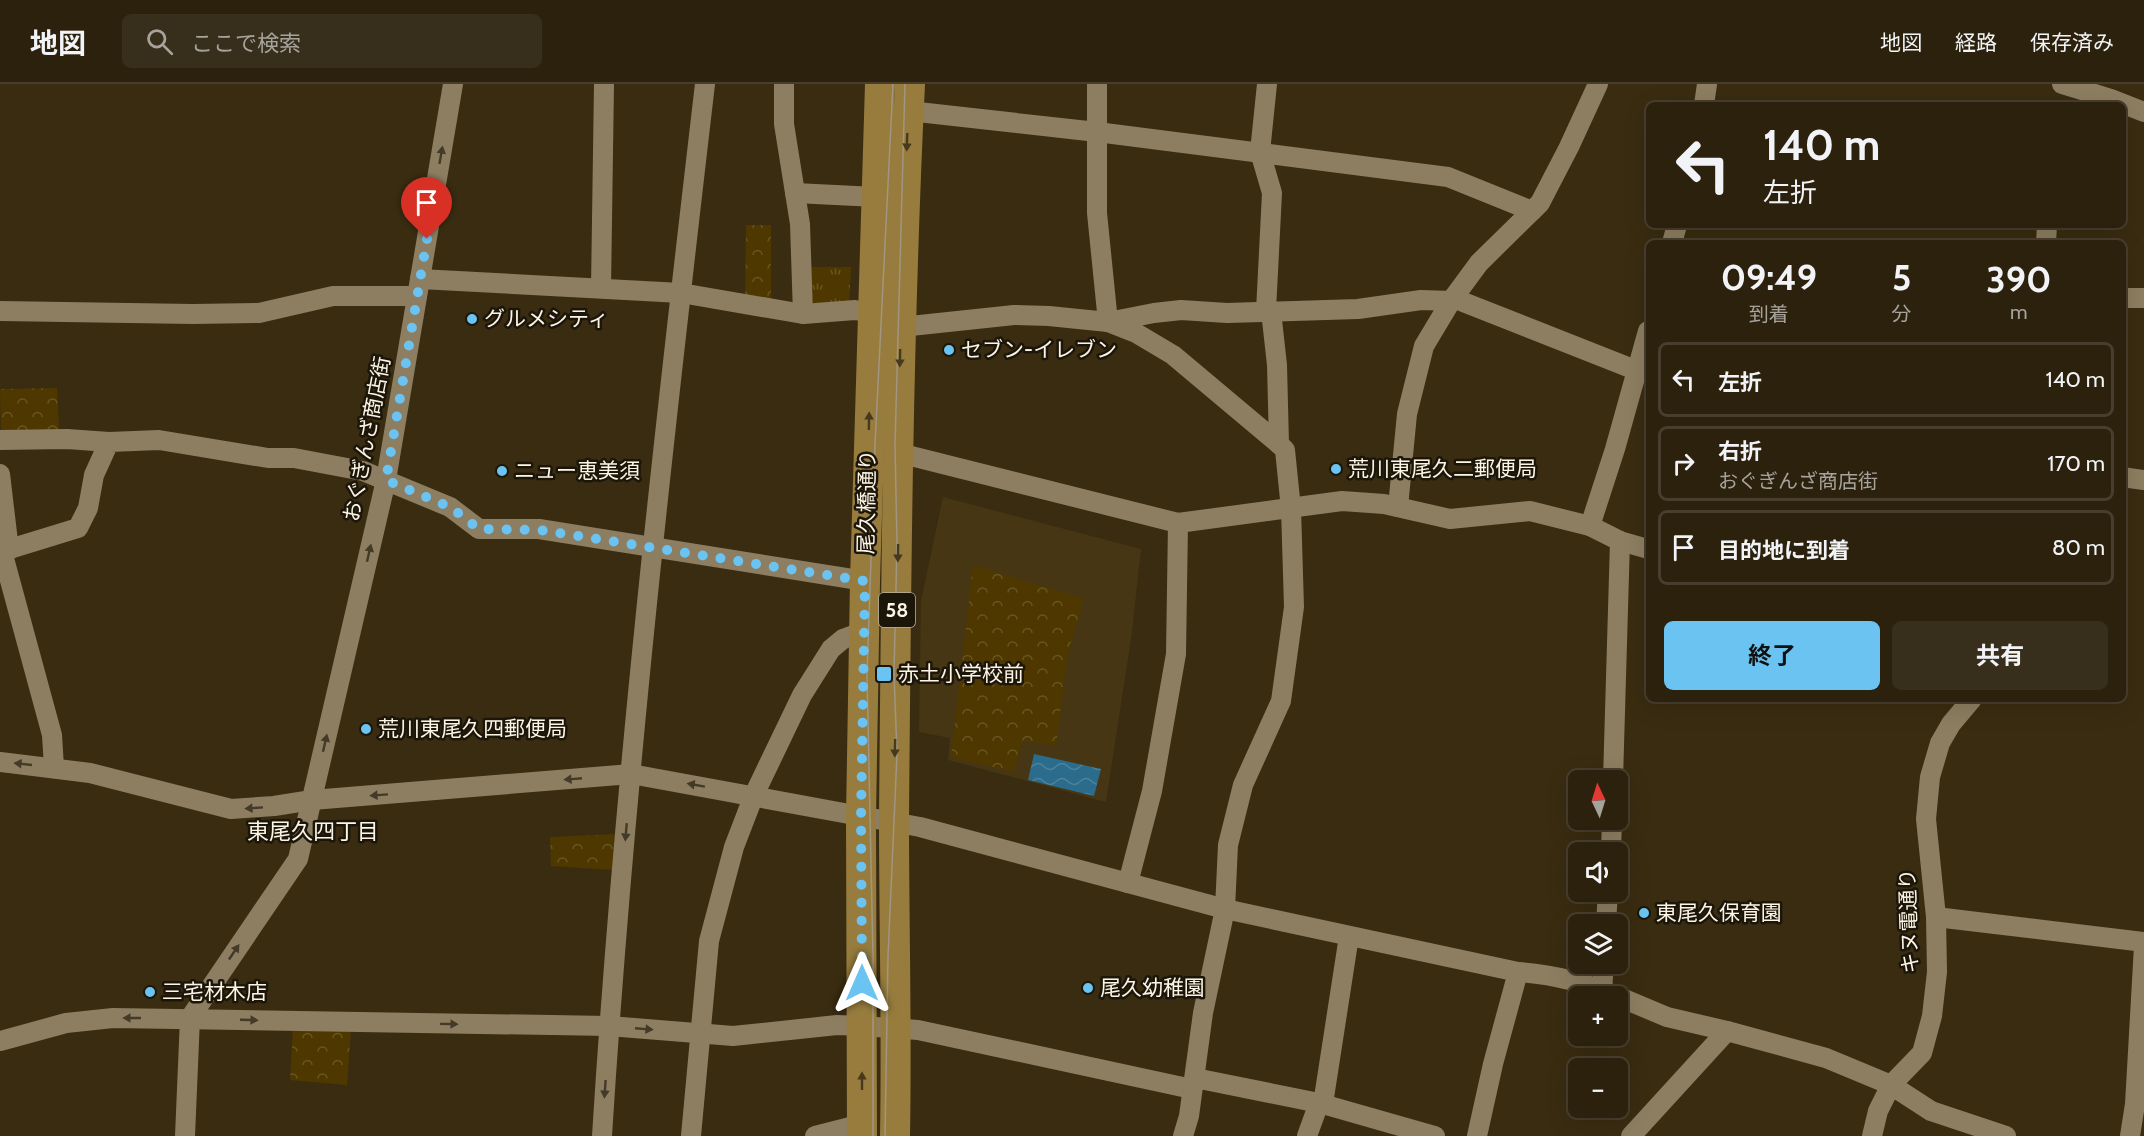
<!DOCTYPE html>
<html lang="ja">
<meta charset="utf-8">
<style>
:root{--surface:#2b210d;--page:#372e1b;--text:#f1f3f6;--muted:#a6a39d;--line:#473e2e;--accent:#6bc3f2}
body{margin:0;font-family:Cabin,"Noto Sans JP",sans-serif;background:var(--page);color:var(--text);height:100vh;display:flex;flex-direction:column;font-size:22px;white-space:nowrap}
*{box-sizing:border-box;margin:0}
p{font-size:20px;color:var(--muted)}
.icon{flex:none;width:33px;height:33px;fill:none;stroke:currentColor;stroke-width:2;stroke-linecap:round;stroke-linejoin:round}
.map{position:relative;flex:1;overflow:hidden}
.sheet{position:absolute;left:1646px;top:156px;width:480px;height:462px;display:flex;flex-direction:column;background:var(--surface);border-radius:9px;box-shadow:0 6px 24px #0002,0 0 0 2px var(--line)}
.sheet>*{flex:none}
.top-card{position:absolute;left:1646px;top:18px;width:480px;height:126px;border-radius:9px;box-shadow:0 6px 24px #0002,0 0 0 2px var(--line);background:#2b210d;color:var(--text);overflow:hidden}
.needle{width:39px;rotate:356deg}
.controls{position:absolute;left:1568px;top:686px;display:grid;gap:12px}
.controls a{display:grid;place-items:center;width:60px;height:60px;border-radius:9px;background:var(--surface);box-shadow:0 6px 24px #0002,0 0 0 2px var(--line);font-size:30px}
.pin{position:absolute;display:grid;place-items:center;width:51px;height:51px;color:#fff;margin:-62px -26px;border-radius:50% 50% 50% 0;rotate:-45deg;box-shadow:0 0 6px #0007}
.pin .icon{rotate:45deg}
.me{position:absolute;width:66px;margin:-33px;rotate:0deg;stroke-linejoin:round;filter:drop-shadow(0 0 4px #0008)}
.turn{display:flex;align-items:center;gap:21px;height:126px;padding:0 18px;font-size:27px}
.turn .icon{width:78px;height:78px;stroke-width:2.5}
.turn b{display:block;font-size:42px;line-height:51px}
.eta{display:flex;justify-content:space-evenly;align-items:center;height:102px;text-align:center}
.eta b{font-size:36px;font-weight:700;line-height:42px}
.action{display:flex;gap:12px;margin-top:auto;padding:12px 18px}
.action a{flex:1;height:69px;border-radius:9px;background:var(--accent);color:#111;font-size:24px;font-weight:700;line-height:69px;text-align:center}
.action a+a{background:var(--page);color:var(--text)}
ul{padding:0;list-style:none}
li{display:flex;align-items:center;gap:18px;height:75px;margin:0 12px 9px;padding:0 6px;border:3px solid var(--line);border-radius:9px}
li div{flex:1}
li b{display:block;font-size:22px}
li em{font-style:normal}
header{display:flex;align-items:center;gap:36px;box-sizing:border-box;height:84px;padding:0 30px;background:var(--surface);border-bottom:2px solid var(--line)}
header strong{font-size:28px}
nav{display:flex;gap:33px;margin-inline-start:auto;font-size:21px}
.search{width:420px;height:54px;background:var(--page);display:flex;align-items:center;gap:15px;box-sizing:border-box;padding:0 21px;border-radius:9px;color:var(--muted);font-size:22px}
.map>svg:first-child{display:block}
.built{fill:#463613}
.grass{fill:url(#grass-tufts)}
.forest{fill:url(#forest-crowns)}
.water{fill:url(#water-waves)}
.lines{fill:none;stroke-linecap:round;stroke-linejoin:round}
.street{stroke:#8d7e61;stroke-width:20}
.primary{stroke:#987c3e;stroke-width:30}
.tram{stroke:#a09681;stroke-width:1.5}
.oneway{fill:#473a1c}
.oneway2{fill:#443a28}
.route{stroke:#6bc3f2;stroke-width:10;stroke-dasharray:0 18}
.poi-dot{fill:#6bc3f2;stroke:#1c160a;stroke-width:2}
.labels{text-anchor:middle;stroke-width:5;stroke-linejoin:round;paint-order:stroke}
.shield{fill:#1c160a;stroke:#b9b1a3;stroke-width:1.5}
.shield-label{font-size:20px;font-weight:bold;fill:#fcf4e4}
.poi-label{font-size:21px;fill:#fcf4e4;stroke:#1c160a;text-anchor:start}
.street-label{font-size:21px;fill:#fcf4e4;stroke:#1c160a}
.neighbourhood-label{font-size:22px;fill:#fcf4e4;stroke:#1c160a}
</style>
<header>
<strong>地図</strong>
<div class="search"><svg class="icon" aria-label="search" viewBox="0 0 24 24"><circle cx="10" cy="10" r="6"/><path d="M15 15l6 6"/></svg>ここで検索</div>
<nav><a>地図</a><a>経路</a><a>保存済み</a></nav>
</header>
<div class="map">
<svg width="2144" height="1052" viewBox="0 0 2144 1052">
<defs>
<pattern id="grass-tufts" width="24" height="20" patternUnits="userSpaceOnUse" patternTransform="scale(1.5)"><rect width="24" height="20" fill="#4e3800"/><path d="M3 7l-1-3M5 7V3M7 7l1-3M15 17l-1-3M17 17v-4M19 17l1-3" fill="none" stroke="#685525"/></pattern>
<pattern id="forest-crowns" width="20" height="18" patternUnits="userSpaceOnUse" patternTransform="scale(1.5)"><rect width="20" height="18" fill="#4e3800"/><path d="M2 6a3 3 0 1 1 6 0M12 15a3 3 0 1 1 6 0" fill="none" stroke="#685525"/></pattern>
<pattern id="water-waves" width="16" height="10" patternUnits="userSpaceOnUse" patternTransform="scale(1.5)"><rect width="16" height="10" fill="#2b6c8c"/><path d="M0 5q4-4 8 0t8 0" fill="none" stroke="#4b829c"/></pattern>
</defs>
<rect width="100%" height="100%" fill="#392c11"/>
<polygon class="built" points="943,413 1141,465 1132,548 1106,718 948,676 950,654 919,648 921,517"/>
<polygon class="grass" points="807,183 851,183 849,219 806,219"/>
<g class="forest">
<polygon points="746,141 771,141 771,222 745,217"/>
<polygon points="57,304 59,347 1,348 0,305"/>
<polygon points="973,481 1084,515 1067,572 1056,662 1023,656 1013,688 951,673"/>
<polygon points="615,750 612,786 551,782 550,753"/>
<polygon points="293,943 351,945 347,1001 290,996"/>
</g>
<polygon class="water" points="1034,670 1101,685 1094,712 1028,696"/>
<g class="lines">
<g class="street">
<polyline points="784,0 784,40 800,140 803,230"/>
<polyline points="1097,0 1097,129 1108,238"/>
<polyline points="2062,0 2111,15 2144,28"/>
<polyline points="1704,21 1707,0"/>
<polyline points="909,27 1097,48 1448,93 1532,127"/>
<polyline points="795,109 876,113"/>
<polyline points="1672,159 1677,141"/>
<polyline points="2046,159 2047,141"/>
<polyline points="420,195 681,209 803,230 855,226 872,229 901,243 1014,231 1049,232 1108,238 1136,249 1173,271 1279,360"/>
<polyline points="601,204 604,0"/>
<polyline points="1453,214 1638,287"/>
<polyline points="2122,214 2144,214"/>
<polyline points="0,227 193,230 259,229 333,212 417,212"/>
<polyline points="1266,227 1272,109 1260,68 1267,0"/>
<polyline points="1108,238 1154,229 1181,226 1227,229 1358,225 1421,216 1451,217"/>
<polyline points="0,356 67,355 109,358"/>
<polyline points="899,369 1178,439 1342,417 1384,420 1450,435 1530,427 1590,442 1620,457 1648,465"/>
<polyline points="0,390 9,466"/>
<polyline points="2122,393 2144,396"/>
<polyline points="1398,423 1407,330 1424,262 1451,217 1479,179 1540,119 1569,63 1598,0"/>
<polyline points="1590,442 1615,365 1648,247"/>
<polyline points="2,467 52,651 54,683"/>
<polyline points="0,468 78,444 88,424 94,391 109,358 159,356 268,374 294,374 363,387 450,423 479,445 539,445 865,497"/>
<path d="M 0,678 L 90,689 L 231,725 L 274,722 L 312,716 L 631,690 L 920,743 L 1225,825 L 1518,888 C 1552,890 1586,899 1617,912"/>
<polyline points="1613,696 1620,457"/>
<polyline points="1611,768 1612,735"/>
<polyline points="1128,799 1152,707 1176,570 1178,439"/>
<polyline points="1936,833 2144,858"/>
<polyline points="1606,840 1608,807"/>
<polyline points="1602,906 1604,879"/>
<polyline points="1617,912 1667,933 1727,947 1826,974 1891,1001 1931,1027 2006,1052"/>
<polyline points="0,957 66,939 113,934 609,942 733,952 837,941 862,942 918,946 1192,1005"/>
<polyline points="1195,994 1319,1019 1435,1052"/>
<polyline points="1323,1020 1349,852"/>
<polyline points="185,1052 190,934 298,775 386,396 453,0"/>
<path d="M 602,1052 C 624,700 664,350 705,0"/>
<polyline points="691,1052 709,857 734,763 754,711 802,611 831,565 843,555 865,547"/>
<polyline points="815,1052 862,1040"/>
<polyline points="1183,1052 1189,1032 1203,929 1225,825 1228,761 1243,701 1281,617 1294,523 1291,425 1285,366 1279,360 1277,281 1271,227"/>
<polyline points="1307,1052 1319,1019"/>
<polyline points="1477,1052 1493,980 1518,888"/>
<polyline points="1631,1052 1727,947"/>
<polyline points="1872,1052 1878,1027 1891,1001 1922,969 1932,932 1937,888 1936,833 1926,735 1930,693 1940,659 1951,640 1972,615"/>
<polyline points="2130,1052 2135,1020 2144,862"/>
</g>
<g class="primary">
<polyline points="862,1052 861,733 865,497 880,0"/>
<path d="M 895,1052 C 897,946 894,841 894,735 C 896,490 898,245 910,0"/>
</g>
<g class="tram">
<polyline points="873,1052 873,873 867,590 875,361 893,0"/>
<polyline points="885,1052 888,872 897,670 894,589 897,460 895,361 905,0"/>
</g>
</g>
<defs><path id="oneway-solid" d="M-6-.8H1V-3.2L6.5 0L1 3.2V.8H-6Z" transform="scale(1.5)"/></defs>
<g class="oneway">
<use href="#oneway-solid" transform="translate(907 58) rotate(92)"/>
<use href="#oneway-solid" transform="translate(900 274) rotate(91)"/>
<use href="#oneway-solid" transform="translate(869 337) rotate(-89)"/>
<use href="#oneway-solid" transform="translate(898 469) rotate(91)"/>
<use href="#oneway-solid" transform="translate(895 664) rotate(91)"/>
<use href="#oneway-solid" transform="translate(862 997) rotate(-90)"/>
</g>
<g class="oneway2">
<use href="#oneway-solid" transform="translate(441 71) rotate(-80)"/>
<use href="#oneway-solid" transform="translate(369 469) rotate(-77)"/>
<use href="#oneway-solid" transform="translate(325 659) rotate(-77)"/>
<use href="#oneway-solid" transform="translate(23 680) rotate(-174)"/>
<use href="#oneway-solid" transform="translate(573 695) rotate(175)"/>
<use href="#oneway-solid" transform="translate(696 701) rotate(-170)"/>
<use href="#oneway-solid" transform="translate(379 711) rotate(176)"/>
<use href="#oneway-solid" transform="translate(254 724) rotate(176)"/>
<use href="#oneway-solid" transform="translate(626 748) rotate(95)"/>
<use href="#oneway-solid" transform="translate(234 868) rotate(-56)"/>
<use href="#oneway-solid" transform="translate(132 934) rotate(-180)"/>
<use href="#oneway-solid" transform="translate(249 936) rotate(2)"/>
<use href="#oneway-solid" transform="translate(449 940) rotate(1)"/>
<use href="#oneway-solid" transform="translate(644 945) rotate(5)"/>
<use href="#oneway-solid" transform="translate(605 1005) rotate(94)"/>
</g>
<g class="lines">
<polyline class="route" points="427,155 386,396 450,423 479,445 540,446 865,497 861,733 862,899"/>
</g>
<g class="poi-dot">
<circle cx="472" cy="235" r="6"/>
<circle cx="949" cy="266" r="6"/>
<circle cx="1336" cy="385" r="6"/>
<circle cx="502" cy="387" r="6"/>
<rect x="876" y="582" width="16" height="16" rx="3"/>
<circle cx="366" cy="645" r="6"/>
<circle cx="1644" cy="829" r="6"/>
<circle cx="1088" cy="904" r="6"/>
<circle cx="150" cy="908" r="6"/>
</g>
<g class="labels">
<rect class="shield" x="879" y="509" width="36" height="34" rx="4.5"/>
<g class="shield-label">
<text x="897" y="533">58</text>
</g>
<g class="poi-label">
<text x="484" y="242">グルメシティ</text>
<text x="961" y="273">セブン-イレブン</text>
<text x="1348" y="392">荒川東尾久二郵便局</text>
<text x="514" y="394">ニュー恵美須</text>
<text x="898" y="597">赤土小学校前</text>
<text x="378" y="652">荒川東尾久四郵便局</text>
<text x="1656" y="836">東尾久保育園</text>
<text x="1100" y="911">尾久幼稚園</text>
<text x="162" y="915">三宅材木店</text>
</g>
<g class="street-label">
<text transform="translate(367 355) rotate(-79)" y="7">おぐぎんざ商店街</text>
<text transform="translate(867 418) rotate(-89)" y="7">尾久橋通り</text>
<text transform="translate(1909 837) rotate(-92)" y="7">キヌ電通り</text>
</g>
<g class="neighbourhood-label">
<text x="313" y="755">東尾久四丁目</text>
</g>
</g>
</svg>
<div class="controls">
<a><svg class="needle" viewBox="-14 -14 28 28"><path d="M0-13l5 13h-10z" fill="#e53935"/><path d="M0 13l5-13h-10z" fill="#a6a39d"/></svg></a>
<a><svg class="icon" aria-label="sound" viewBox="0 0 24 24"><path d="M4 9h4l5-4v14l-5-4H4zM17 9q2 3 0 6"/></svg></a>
<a><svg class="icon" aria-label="layers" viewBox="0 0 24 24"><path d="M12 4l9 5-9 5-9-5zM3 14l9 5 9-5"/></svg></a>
<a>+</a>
<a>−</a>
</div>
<div class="pin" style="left:427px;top:155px;background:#d93025"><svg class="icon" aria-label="arrive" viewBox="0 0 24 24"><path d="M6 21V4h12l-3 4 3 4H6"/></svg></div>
<svg class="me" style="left:862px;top:899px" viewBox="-20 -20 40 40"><path d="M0-17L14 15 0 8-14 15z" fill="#6bc3f2" stroke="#fff" stroke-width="4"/></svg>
<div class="top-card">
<div class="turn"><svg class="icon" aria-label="left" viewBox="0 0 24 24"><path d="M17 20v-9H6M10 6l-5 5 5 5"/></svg><div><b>140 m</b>左折</div></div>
</div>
<section class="sheet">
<div class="eta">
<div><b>09:49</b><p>到着</p></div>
<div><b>5</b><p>分</p></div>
<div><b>390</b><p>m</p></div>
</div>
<ul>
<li><svg class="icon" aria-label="left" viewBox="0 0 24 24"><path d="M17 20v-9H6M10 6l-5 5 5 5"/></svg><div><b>左折</b></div><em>140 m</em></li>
<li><svg class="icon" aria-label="right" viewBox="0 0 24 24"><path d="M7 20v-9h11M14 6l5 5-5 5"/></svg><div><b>右折</b><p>おぐぎんざ商店街</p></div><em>170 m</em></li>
<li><svg class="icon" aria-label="arrive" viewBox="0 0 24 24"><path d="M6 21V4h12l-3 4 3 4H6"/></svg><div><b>目的地に到着</b></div><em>80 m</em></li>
</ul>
<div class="action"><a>終了</a><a>共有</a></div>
</section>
</div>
